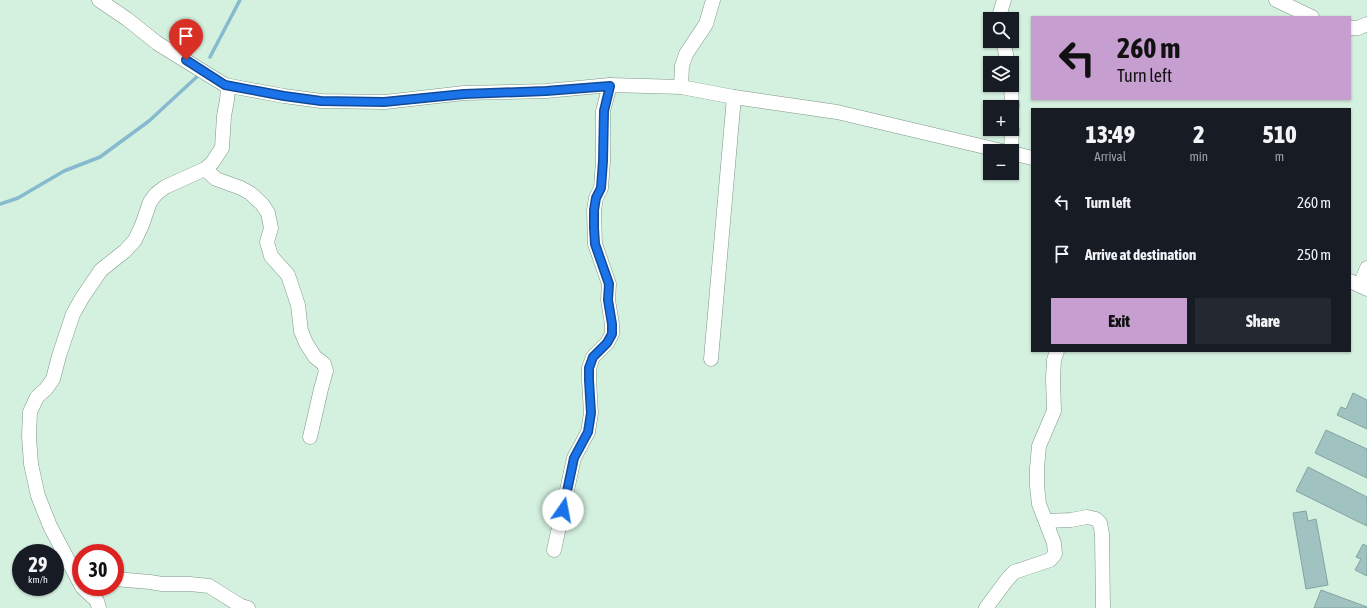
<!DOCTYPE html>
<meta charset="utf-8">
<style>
:root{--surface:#171b24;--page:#242831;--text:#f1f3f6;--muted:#9ea1a6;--accent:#c69ed0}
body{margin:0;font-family:"Asap Condensed",sans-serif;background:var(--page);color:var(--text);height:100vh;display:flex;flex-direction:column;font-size:15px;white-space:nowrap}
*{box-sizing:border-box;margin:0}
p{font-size:13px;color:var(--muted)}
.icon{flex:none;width:22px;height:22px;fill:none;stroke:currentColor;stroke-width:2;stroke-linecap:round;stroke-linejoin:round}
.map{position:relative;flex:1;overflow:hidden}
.panel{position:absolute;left:1031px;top:108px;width:320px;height:244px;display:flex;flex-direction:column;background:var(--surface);border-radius:0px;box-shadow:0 1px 3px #0004}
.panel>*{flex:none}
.guide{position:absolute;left:1031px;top:16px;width:320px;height:84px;border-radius:0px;box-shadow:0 1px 3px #0004;background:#c69ed0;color:#111;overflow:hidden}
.fabs{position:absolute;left:983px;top:12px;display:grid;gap:8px}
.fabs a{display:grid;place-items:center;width:36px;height:36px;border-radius:0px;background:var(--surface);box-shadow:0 1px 3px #0004;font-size:20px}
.speed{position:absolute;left:12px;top:544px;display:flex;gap:8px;font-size:20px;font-weight:700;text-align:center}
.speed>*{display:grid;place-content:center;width:52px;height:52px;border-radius:50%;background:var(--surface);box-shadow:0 1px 3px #0004;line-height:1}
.speed small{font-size:10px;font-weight:400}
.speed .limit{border:6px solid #d22;background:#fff;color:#111}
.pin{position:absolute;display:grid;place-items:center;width:34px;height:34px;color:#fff;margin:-41px -17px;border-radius:50% 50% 50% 0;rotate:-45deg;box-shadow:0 0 4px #0007}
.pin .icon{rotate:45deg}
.me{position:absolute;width:44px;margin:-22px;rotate:12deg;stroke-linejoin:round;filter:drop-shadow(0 0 3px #0008)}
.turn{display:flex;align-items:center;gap:14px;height:84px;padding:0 20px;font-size:18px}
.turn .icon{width:52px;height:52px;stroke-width:2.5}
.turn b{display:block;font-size:28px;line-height:34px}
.eta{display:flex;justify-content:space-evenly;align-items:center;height:68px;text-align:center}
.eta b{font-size:24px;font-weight:800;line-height:28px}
.cta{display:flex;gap:8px;margin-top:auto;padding:8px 20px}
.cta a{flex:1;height:46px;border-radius:0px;background:var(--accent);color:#111;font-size:16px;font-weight:800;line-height:46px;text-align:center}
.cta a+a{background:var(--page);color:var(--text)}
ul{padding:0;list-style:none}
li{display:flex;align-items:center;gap:12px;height:52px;padding:0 20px}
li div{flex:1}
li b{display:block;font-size:15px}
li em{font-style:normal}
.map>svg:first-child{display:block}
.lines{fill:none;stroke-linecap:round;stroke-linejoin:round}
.stream{stroke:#86bace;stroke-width:3.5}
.building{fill:#a0c3c1;stroke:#81a4a2}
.minor-casing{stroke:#7e9888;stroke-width:15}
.minor{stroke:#fff;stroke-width:14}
.route-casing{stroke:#114b97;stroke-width:10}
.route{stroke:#1a73e8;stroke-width:7}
</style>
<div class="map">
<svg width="1367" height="608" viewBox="0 0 1367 608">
<rect width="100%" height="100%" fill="#d4f0df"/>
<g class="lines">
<g class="stream">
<polyline points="210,57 240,0"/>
<polyline points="0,204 18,198 64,171 100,157 149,121 201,73"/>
</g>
</g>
<g class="building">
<polygon points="1353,393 1367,400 1367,429 1337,415 1341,407 1346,409"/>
<polygon points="1326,430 1367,449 1367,478 1315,453"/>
<polygon points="1308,467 1367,497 1367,526 1296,491"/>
<polygon points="1306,511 1308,521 1316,519 1328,585 1306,589 1293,513"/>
<polygon points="1363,544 1367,546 1367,576 1355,570 1361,559 1356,557"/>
<polygon points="1321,590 1367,607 1367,608 1314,608"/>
</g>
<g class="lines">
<defs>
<g id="minor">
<polyline points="99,0 127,19 157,43 225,85 284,96 321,101 385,102 464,93 546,91 610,85 681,87 734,97 837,112 1002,151"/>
<polyline points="1276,0 1312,17"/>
<polyline points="1000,19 1000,13 1004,0"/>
<polyline points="1350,28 1358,28 1367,24"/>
<polyline points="1003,41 1008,63"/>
<polyline points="1011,85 1012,107"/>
<polyline points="681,87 682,66 686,54 706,24 713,0"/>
<polyline points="1011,151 1012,129"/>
<polyline points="1012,153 1032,158"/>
<polyline points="205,169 216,179 241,188 250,193 262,204 268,213 271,228 267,242 271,256 288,275 298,305 301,331 306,343 315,357 324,364 326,371 321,389 310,437"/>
<polyline points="1350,281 1367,289"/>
<polyline points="1360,285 1367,268"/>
<polyline points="711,359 734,97"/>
<polyline points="1046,521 1071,520 1087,517 1096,519 1100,523 1102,534 1103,608"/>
<polyline points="554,550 574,458 588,432 591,413 589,380 589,368 593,357 607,343 612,334 612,324 608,300 609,284 595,244 594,210 596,198 601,188 603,161 603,111 610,85"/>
<polyline points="115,579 150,582 162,584 190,584 209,586 241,606 248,608"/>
<polyline points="81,585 50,526 38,496 31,464 29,436 30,412 37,397 46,389 53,379 59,356 73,314 82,298 101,270 125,251 135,240 142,225 150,202 156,194 165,187 205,169 212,163 222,148 224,116 227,100 228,88 225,85"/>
<polyline points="82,587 97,601 99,608"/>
<polyline points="986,608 1006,581 1014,572 1050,560 1055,554 1054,543 1039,504 1037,486 1037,468 1039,446 1054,411 1053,379 1054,360 1057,351"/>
</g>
</defs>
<use href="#minor" class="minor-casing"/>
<use href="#minor" class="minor"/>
</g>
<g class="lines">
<defs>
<polyline id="route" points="186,60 225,85 284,96 321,101 384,102 464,94 546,91 610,86 604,111 603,161 601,188 596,198 594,210 594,228 595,244 609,284 608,300 612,324 612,334 607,343 593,357 589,368 589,380 591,413 588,432 574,458 563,510"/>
</defs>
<use href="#route" class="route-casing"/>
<use href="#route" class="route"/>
</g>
</svg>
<div class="fabs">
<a><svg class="icon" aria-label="search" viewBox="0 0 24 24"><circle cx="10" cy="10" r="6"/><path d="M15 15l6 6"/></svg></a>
<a><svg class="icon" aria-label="layers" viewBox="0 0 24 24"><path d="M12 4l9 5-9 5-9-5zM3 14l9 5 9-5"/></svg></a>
<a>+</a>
<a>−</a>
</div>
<div class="speed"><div>29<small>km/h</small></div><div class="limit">30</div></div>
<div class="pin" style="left:186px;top:60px;background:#d93025"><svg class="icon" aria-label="arrive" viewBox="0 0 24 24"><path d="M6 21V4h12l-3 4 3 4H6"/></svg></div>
<svg class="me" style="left:563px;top:510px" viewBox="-20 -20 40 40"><circle r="19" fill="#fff"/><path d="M0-13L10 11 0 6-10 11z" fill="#1a73e8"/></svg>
<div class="guide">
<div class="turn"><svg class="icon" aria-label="left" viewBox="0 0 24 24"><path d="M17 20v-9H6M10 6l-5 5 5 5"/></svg><div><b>260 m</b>Turn left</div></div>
</div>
<section class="panel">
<div class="eta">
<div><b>13:49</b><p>Arrival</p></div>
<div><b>2</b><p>min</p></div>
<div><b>510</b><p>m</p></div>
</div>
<ul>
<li><svg class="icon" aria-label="left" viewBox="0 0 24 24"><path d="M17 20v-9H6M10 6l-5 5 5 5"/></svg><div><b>Turn left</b></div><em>260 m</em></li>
<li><svg class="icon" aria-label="arrive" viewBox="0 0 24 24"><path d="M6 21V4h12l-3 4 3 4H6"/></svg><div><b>Arrive at destination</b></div><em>250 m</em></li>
</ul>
<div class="cta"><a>Exit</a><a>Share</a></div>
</section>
</div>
